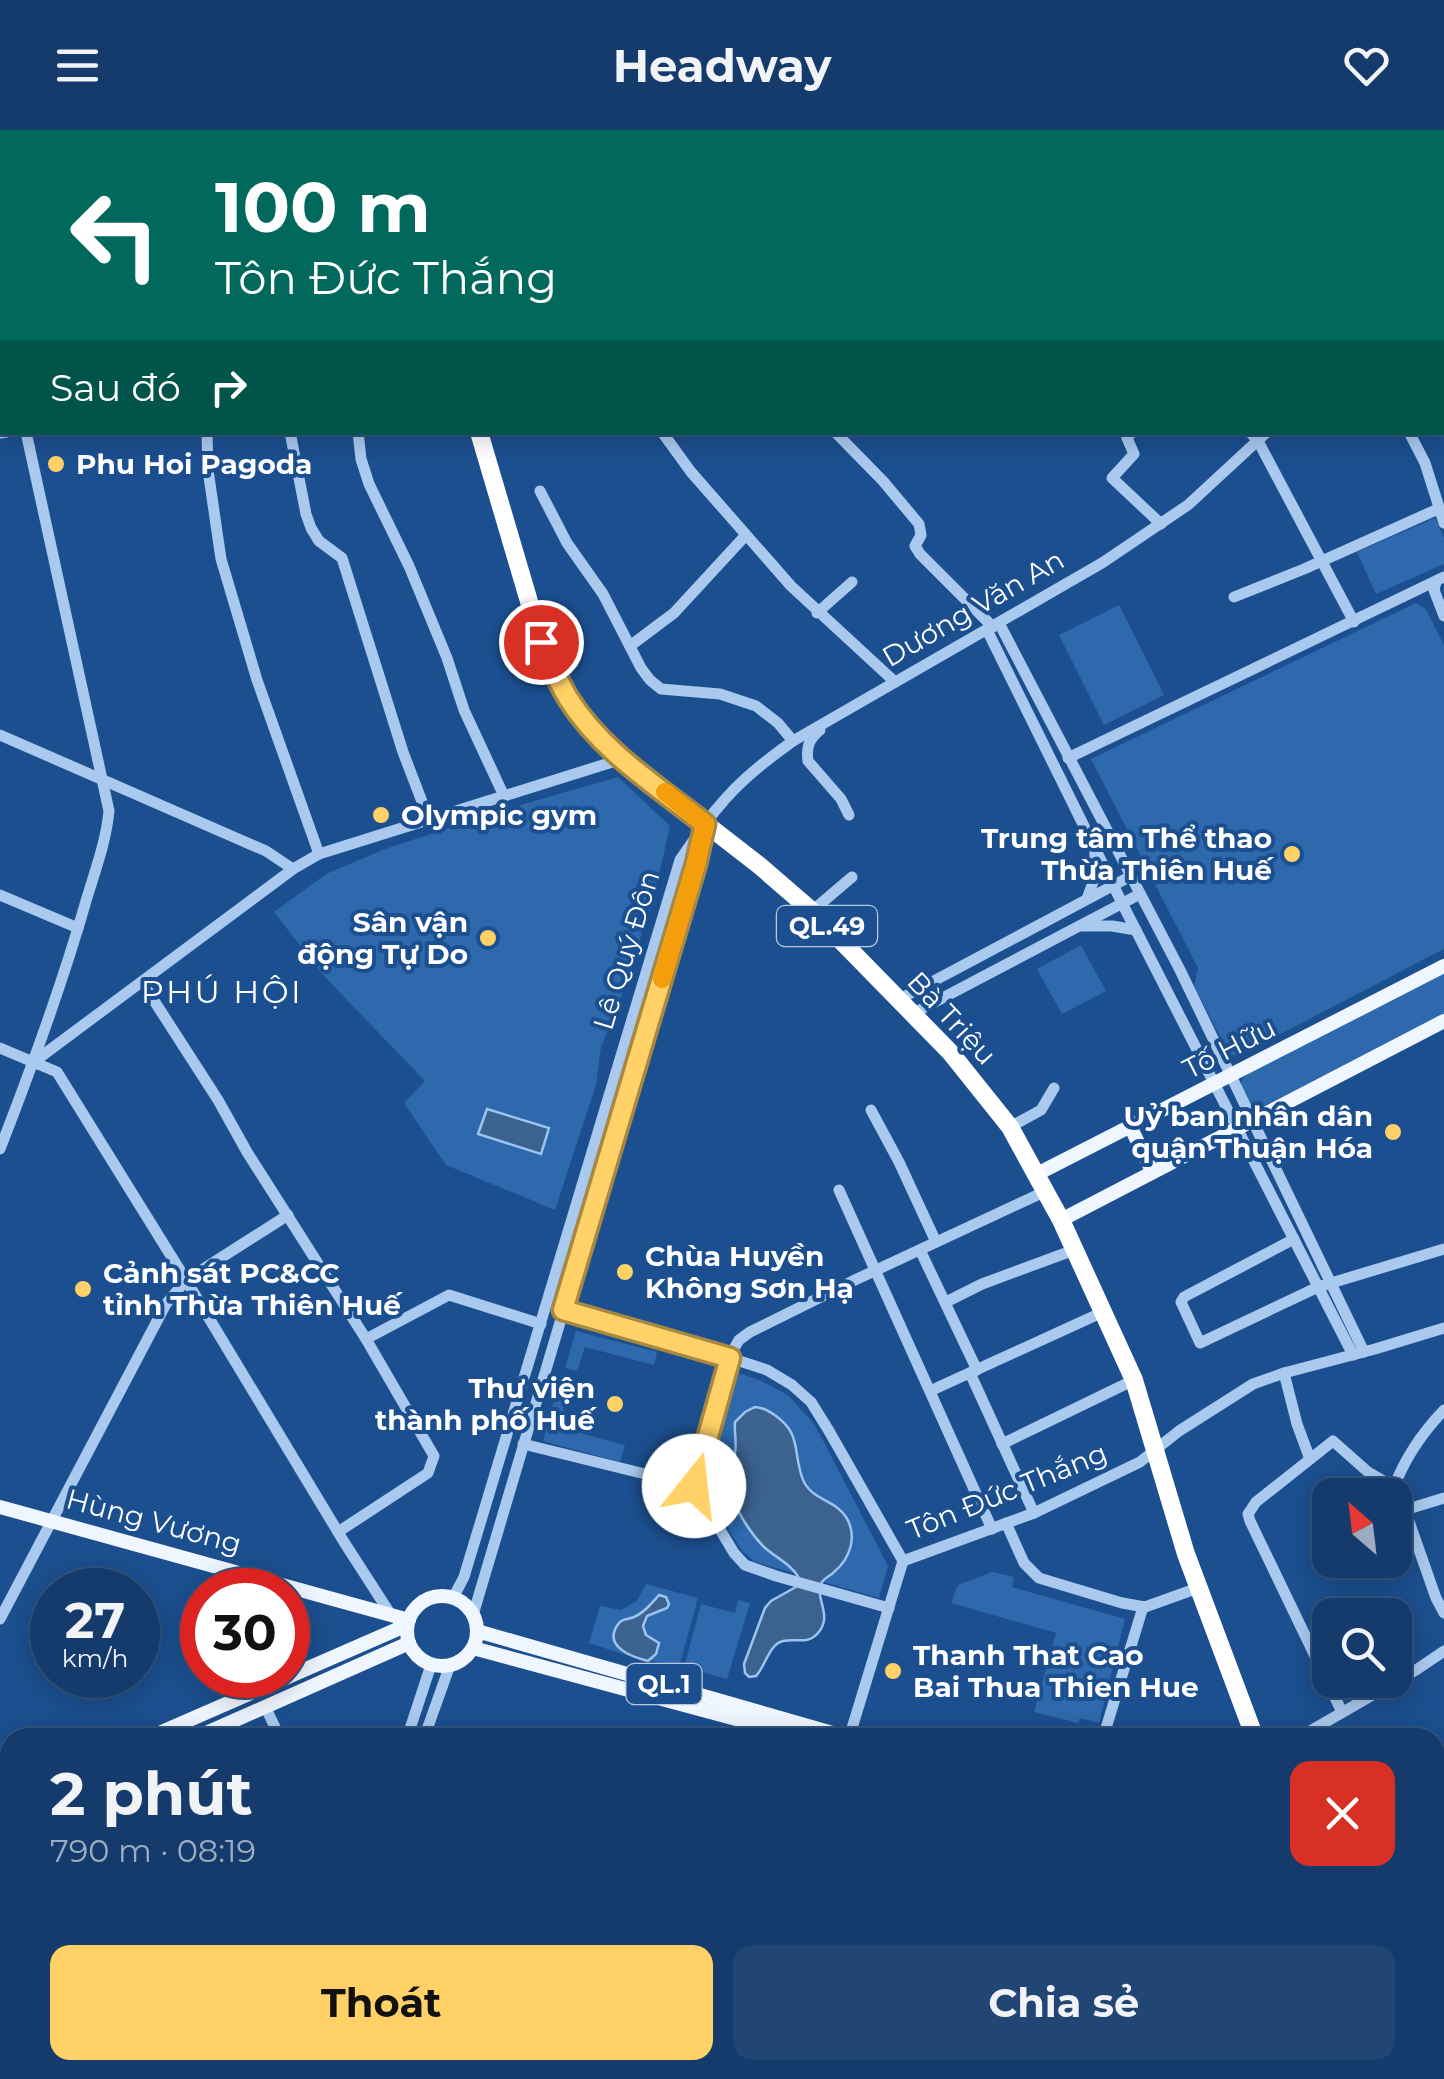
<!DOCTYPE html>
<html lang="vi">
<meta charset="utf-8">
<style>
:root{--surface:#143b6b;--page:#214673;--text:#f1f3f6;--muted:#9dadc1;--line:#33557e;--accent:#ffd166}
body{margin:0;font-family:Montserrat,sans-serif;background:var(--page);color:var(--text);height:100vh;display:flex;flex-direction:column;font-size:38px;white-space:nowrap}
*{box-sizing:border-box;margin:0}
p{font-size:32px;color:var(--muted)}
.icon{flex:none;width:55px;height:55px;fill:none;stroke:currentColor;stroke-width:2;stroke-linecap:round;stroke-linejoin:round}
.map{position:relative;flex:1;overflow:hidden}
.drawer{position:absolute;left:0px;top:1598px;width:1445px;height:352px;display:flex;flex-direction:column;background:var(--surface);border-radius:30px 30px 0 0;box-shadow:0 5px 25px #0003,0 0 0 2px var(--line)}
.drawer>*{flex:none}
.banner{position:absolute;left:0px;top:0px;width:1445px;height:305px;box-shadow:0 5px 25px #0003,0 0 0 2px var(--line);background:#00695c;color:#fff;overflow:hidden}
.needle{width:65px;rotate:332deg}
.fabs{position:absolute;left:1312px;top:1348px;display:grid;gap:20px}
.fabs a{display:grid;place-items:center;width:100px;height:100px;border-radius:20px;background:var(--surface);box-shadow:0 5px 25px #0003,0 0 0 2px var(--line);font-size:50px}
.speed{position:absolute;left:30px;top:1438px;display:flex;gap:20px;font-size:50px;font-weight:700;text-align:center}
.speed>*{display:grid;place-content:center;width:130px;height:130px;border-radius:50%;background:var(--surface);box-shadow:0 5px 25px #0003,0 0 0 2px var(--line);line-height:1}
.speed small{font-size:25px;font-weight:400}
.speed .limit{border:15px solid #d22;background:#fff;color:#111}
.pin{position:absolute;display:grid;place-items:center;width:85px;height:85px;color:#fff;margin:-42px;border:5px solid #fff;border-radius:50%;box-shadow:0 2px 10px #0007}
.me{position:absolute;width:110px;margin:-55px;rotate:16deg;stroke-linejoin:round;filter:drop-shadow(0 0 8px #0008)}
.turn{display:flex;align-items:center;gap:35px;height:210px;padding:0 50px;font-size:45px}
.turn .icon{width:130px;height:130px;stroke-width:2.5}
.turn b{display:block;font-size:70px;line-height:85px}
.then{display:flex;align-items:center;height:95px;padding:0 50px;background:#0003;gap:20px;font-size:38px}
.round{display:grid;place-items:center;flex:none;width:105px;height:105px;border-radius:20px;background:var(--page)}
.summary{display:flex;align-items:center;justify-content:space-between;height:170px;padding:0 50px}
h1{font-size:60px;font-weight:700;line-height:75px}
.button{display:flex;gap:20px;margin-top:auto;padding:20px 50px}
.button a{flex:1;height:115px;border-radius:20px;background:var(--accent);color:#111;font-size:40px;font-weight:700;line-height:115px;text-align:center}
.button a+a{background:var(--page);color:var(--text)}
header{display:flex;justify-content:space-between;align-items:center;height:130px;padding:0 50px;background:var(--surface);font-size:45px;font-weight:700}
.map>svg:first-child{display:block}
.green{fill:#2e69ad}
.water{fill:#3c6290;stroke:#9cc4f0;stroke-width:2.5}
.lines{fill:none;stroke-linecap:round;stroke-linejoin:round}
.river{stroke:#3c6290;stroke-width:15}
.minor{stroke:#a9c9ee;stroke-width:11}
.major{stroke:#f0f6ff;stroke-width:14}
.highway{stroke:#fff;stroke-width:18}
.route-casing{stroke:#a68842;stroke-width:25}
.route{stroke:#ffd166;stroke-width:18}
.slow{stroke:#f59e0b;stroke-width:18}
.poi-dot{fill:#ffd166;stroke:#1b4f8f;stroke-width:4}
.labels{text-anchor:middle;stroke-width:8;stroke-linejoin:round;paint-order:stroke}
.shield{fill:#1b4f8f;stroke:#bbcadd;stroke-width:2.5}
.shield-label{font-size:25px;font-weight:bold;fill:#fff}
.poi-label{font-size:28px;font-weight:bold;fill:#fff;stroke:#1b4f8f;text-anchor:start}
.street-label{font-size:28px;fill:#fff;stroke:#1b4f8f}
.quarter-label{font-size:32px;letter-spacing:2.5px;fill:#fff;stroke:#1b4f8f}
</style>
<header><svg class="icon" aria-label="menu" viewBox="0 0 24 24"><path d="M4 6h16M4 12h16M4 18h16"/></svg>Headway<svg class="icon" aria-label="heart" viewBox="0 0 24 24"><path d="M12 20l-8-8c-3-5 5-10 8-4 3-6 11-1 8 4z"/></svg></header>
<div class="map">
<svg width="1444" height="1949" viewBox="0 0 1444 1949">
<rect width="100%" height="100%" fill="#1b4f8f"/>
<g class="green">
<polygon points="1435,388 1444,408 1444,434 1376,464 1357,422"/>
<polygon points="1416,473 1426,479 1444,515 1444,819 1238,926 1229,924 1194,856 1198,838 1091,629"/>
<polygon points="1119,475 1164,565 1104,595 1059,505"/>
<polygon points="618,647 670,696 654,767 616,882 601,917 596,955 555,1080 446,1035 404,973 425,951 323,845 274,782 326,744 385,719 510,678"/>
<polygon points="1081,815 1106,861 1062,884 1037,839"/>
<polygon points="1444,842 1444,884 1266,975 1259,978 1250,975 1240,955 1246,944"/>
<polygon points="576,1201 657,1222 654,1235 585,1217 577,1241 565,1238"/>
<polygon points="738,1243 759,1250 788,1265 815,1295 888,1436 879,1468 755,1432 742,1421 701,1355 732,1247"/>
<polygon points="557,1260 567,1263 563,1279 573,1301 625,1315 620,1332 543,1311"/>
<polygon points="992,1442 1014,1447 1012,1457 1125,1489 1099,1593 1080,1588 1078,1593 1034,1582 1056,1503 951,1473 958,1455"/>
<polygon points="646,1454 698,1468 679,1537 629,1526 589,1513 600,1476 621,1480 637,1471"/>
<polygon points="738,1470 750,1473 727,1549 684,1537 701,1474 735,1483"/>
</g>
<g class="water">
<polygon points="0,0 318,0 327,2 2,2 2,105 0,105"/>
<polygon points="487,979 549,998 541,1024 478,1004"/>
<path d="M 755,1277 C 764,1278 769,1281 776,1286 C 801,1304 793,1321 802,1347 C 809,1370 835,1369 846,1387 C 858,1406 850,1429 834,1442 C 831,1446 825,1447 822,1452 C 813,1467 834,1485 818,1503 C 808,1515 796,1508 783,1511 C 769,1514 765,1537 756,1546 L 749,1547 L 745,1543 L 744,1534 L 765,1478 L 771,1471 L 796,1457 L 799,1448 C 790,1433 776,1428 764,1417 C 749,1402 727,1368 729,1347 C 730,1339 734,1331 735,1323 C 737,1313 734,1302 735,1292 L 745,1282 Z"/>
<path d="M 659,1465 L 666,1467 L 669,1474 L 667,1478 L 647,1486 L 643,1496 L 646,1505 L 659,1513 L 656,1524 L 648,1531 C 632,1527 601,1516 619,1493 C 623,1488 627,1490 634,1487 C 644,1483 652,1473 659,1465 Z"/>
</g>
<g class="lines">
<g class="river">
<polyline points="1433,0 1434,2"/>
<polyline points="1442,36 1444,40"/>
</g>
<g class="minor">
<polyline points="453,0 460,2"/>
<polyline points="832,0 834,2"/>
<polyline points="1294,0 1295,2"/>
<polyline points="556,2 571,0"/>
<polyline points="745,2 749,0"/>
<polyline points="899,2 902,0"/>
<polyline points="1125,2 1127,0"/>
<polyline points="1338,2 1341,0"/>
<polyline points="1442,157 1444,160"/>
<polyline points="1442,182 1444,180"/>
<polyline points="1442,212 1444,214"/>
<polyline points="207,302 208,340 221,429 257,550 319,724"/>
<polyline points="290,302 306,384 311,398 319,411 342,428 403,622 429,690"/>
<polyline points="358,302 361,329 369,354 409,436 447,528 464,580 504,666"/>
<polyline points="662,302 691,342 791,456 895,552"/>
<polyline points="835,302 883,351 919,394 921,405 915,416 920,424 993,497"/>
<polyline points="1132,302 1127,308 1134,324 1112,348 1161,394"/>
<polyline points="1250,302 1258,311 1354,492"/>
<polyline points="1409,302 1425,333 1444,393"/>
<polyline points="0,303 7,302"/>
<polyline points="540,361 567,413 603,464 641,538 650,550 661,559 720,564 756,576 778,593 793,611"/>
<polyline points="1436,452 1434,460 1444,486"/>
<polyline points="1234,467 1304,439 1438,379"/>
<polyline points="817,483 852,452"/>
<polyline points="999,493 1180,840 1364,1222"/>
<polyline points="987,500 1122,773 1353,1225"/>
<polyline points="630,516 674,483 745,406"/>
<path d="M 820,600 C 809,609 806,617 808,631 L 841,669 L 849,685"/>
<polyline points="0,605 266,721 293,739"/>
<polyline points="1068,628 1444,447"/>
<path d="M 705,694 C 732,657 757,637 793,611 L 1102,433 L 1188,375 L 1267,302"/>
<polyline points="0,765 78,798"/>
<polyline points="1087,769 1094,749 1095,722"/>
<polyline points="812,781 852,747"/>
<polyline points="1081,796 1112,796 1136,800"/>
<polyline points="142,852 218,970 247,1022 366,1209 434,1326 428,1343 338,1402"/>
<polyline points="898,870 1131,746"/>
<polyline points="912,884 1140,764"/>
<polyline points="0,918 57,942 186,1150 344,1412 391,1485"/>
<polyline points="35,931 293,739 319,724 622,629"/>
<polyline points="871,980 899,1032 936,1112"/>
<polyline points="1010,997 1041,980 1054,958"/>
<path d="M 0,1019 C 32,937 62,855 86,771 C 95,741 106,712 109,681 L 26,302"/>
<polyline points="839,1060 992,1399"/>
<polyline points="1294,1109 1184,1167 1181,1172 1200,1213 1318,1157 1444,1119"/>
<polyline points="920,1120 977,1240"/>
<polyline points="946,1172 982,1154 1074,1120"/>
<polyline points="558,1178 683,1213 752,1235 767,1240 792,1255 811,1272 829,1301 903,1431"/>
<polyline points="366,1209 449,1165 541,1194"/>
<polyline points="970,1243 1034,1383"/>
<polyline points="1284,1243 1297,1294 1310,1329"/>
<polyline points="930,1261 1103,1182"/>
<polyline points="523,1314 694,1356"/>
<polyline points="1002,1314 1134,1250"/>
<path d="M 1394,1357 C 1405,1328 1422,1303 1444,1280"/>
<polyline points="1405,1380 1444,1368"/>
<polyline points="1006,1393 1024,1433 1039,1448 1122,1473 1145,1477 1198,1458"/>
<polyline points="903,1431 1034,1383 1140,1332 1179,1301 1253,1254 1284,1243 1375,1219 1444,1198"/>
<polyline points="453,1468 464,1447 680,730 705,694 696,735 473,1485"/>
<polyline points="889,1478 776,1446 745,1435 734,1423 694,1356 733,1220 739,1210 750,1202 857,1149 1046,1061"/>
<polyline points="0,1489 166,1174 186,1150 288,1085"/>
<polyline points="265,1576 280,1608"/>
<polyline points="1342,1582 1250,1391 1248,1384 1256,1372 1333,1311 1368,1342 1394,1357 1405,1380 1436,1468 1444,1483"/>
<polyline points="407,1608 431,1535"/>
<polyline points="424,1608 450,1535"/>
<polyline points="849,1608 903,1431"/>
<polyline points="1103,1608 1143,1477"/>
<polyline points="1298,1608 1416,1540 1444,1521"/>
<polyline points="0,1886 10,1899"/>
<polyline points="41,1940 48,1949"/>
<polyline points="1043,1940 1054,1949"/>
<polyline points="1290,1940 1297,1949"/>
<polyline points="286,1949 289,1940"/>
<polyline points="304,1949 307,1940"/>
</g>
<g class="major">
<polyline points="1130,996 1152,1041"/>
<polyline points="1037,1044 1444,836"/>
<polyline points="1061,1090 1444,891"/>
<polyline points="0,1377 409,1490"/>
<circle cx="442" cy="1501" r="35"/>
<polyline points="477,1501 850,1608"/>
<polyline points="473,1518 807,1608"/>
<polyline points="148,1608 407,1495"/>
<polyline points="195,1608 409,1513"/>
<polyline points="0,1673 10,1668"/>
<polyline points="0,1695 10,1691"/>
<polyline points="1112,1949 1119,1940"/>
</g>
<g class="highway">
<polyline points="499,2 500,0"/>
<polyline points="479,302 541,512 570,571 596,604 622,629 760,736 812,781 950,922 1010,997 1061,1090 1134,1250 1186,1424 1255,1608"/>
<polyline points="1435,1829 1444,1838"/>
<polyline points="1435,1847 1444,1857"/>
</g>
</g>
<g class="lines">
<defs>
<path id="route" d="M 541,512 C 550,531 557,550 568,568 C 601,621 657,656 705,694 L 696,734 L 563,1180 L 730,1228 L 694,1356"/>
</defs>
<use href="#route" class="route-casing"/>
<use href="#route" class="route"/>
<polyline class="slow" points="662,849 696,734 705,694 665,662"/>
</g>
<g class="poi-dot">
<circle cx="56" cy="334" r="10"/>
<circle cx="381" cy="685" r="10"/>
<circle cx="1292" cy="724" r="10"/>
<circle cx="488" cy="808" r="10"/>
<circle cx="1393" cy="1002" r="10"/>
<circle cx="625" cy="1142" r="10"/>
<circle cx="83" cy="1159" r="10"/>
<circle cx="615" cy="1274" r="10"/>
<circle cx="893" cy="1541" r="10"/>
</g>
<g class="labels">
<g class="shield">
<rect x="777" y="776" width="100" height="40" rx="8"/>
<rect x="626.5" y="1534" width="75" height="40" rx="8"/>
</g>
<g class="shield-label">
<text x="827" y="805">QL.49</text>
<text x="664" y="1563">QL.1</text>
</g>
<g class="poi-label">
<text x="76" y="344">Phu Hoi Pagoda</text>
<text x="401" y="695">Olympic gym</text>
<text x="1272" y="718" text-anchor="end">Trung tâm Thể thao<tspan x="1272" dy="32">Thừa Thiên Huế</tspan></text>
<text x="468" y="802" text-anchor="end">Sân vận<tspan x="468" dy="32">động Tự Do</tspan></text>
<text x="1373" y="996" text-anchor="end">Uỷ ban nhân dân<tspan x="1373" dy="32">quận Thuận Hóa</tspan></text>
<text x="645" y="1136">Chùa Huyền<tspan x="645" dy="32">Không Sơn Hạ</tspan></text>
<text x="103" y="1153">Cảnh sát PC&amp;CC<tspan x="103" dy="32">tỉnh Thừa Thiên Huế</tspan></text>
<text x="595" y="1268" text-anchor="end">Thư viện<tspan x="595" dy="32">thành phố Huế</tspan></text>
<text x="913" y="1535">Thanh That Cao<tspan x="913" dy="32">Bai Thua Thien Hue</tspan></text>
</g>
<g class="street-label">
<text transform="translate(973 478) rotate(-30)" y="10">Dương Văn An</text>
<text transform="translate(626 820) rotate(-73)" y="10">Lê Quý Đôn</text>
<text transform="translate(952 888) rotate(47)" y="10">Bà Triệu</text>
<text transform="translate(1229 918) rotate(-27)" y="10">Tố Hữu</text>
<text transform="translate(1007 1361) rotate(-22)" y="10">Tôn Đức Thắng</text>
<text transform="translate(154 1391) rotate(15)" y="10">Hùng Vương</text>
</g>
<g class="quarter-label">
<text x="222" y="873">PHÚ HỘI</text>
</g>
</g>
</svg>
<div class="fabs">
<a><svg class="needle" viewBox="-14 -14 28 28"><path d="M0-13l5 13h-10z" fill="#e53935"/><path d="M0 13l5-13h-10z" fill="#9dadc1"/></svg></a>
<a><svg class="icon" aria-label="search" viewBox="0 0 24 24"><circle cx="10" cy="10" r="6"/><path d="M15 15l6 6"/></svg></a>
</div>
<div class="speed"><div>27<small>km/h</small></div><div class="limit">30</div></div>
<div class="pin" style="left:541px;top:512px;background:#d93025"><svg class="icon" aria-label="arrive" viewBox="0 0 24 24"><path d="M6 21V4h12l-3 4 3 4H6"/></svg></div>
<svg class="me" style="left:694px;top:1356px" viewBox="-20 -20 40 40"><circle r="19" fill="#fff"/><path d="M0-13L10 11 0 6-10 11z" fill="#ffd166"/></svg>
<div class="banner">
<div class="turn"><svg class="icon" aria-label="left" viewBox="0 0 24 24"><path d="M17 20v-9H6M10 6l-5 5 5 5"/></svg><div><b>100 m</b>Tôn Đức Thắng</div></div>
<div class="then">Sau đó<svg class="icon" aria-label="right" viewBox="0 0 24 24"><path d="M7 20v-9h11M14 6l5 5-5 5"/></svg></div>
</div>
<section class="drawer">
<div class="summary"><div><h1>2 phút</h1><p>790 m · 08:19</p></div><a class="round" style="background:#d93025;color:#fff"><svg class="icon" aria-label="close" viewBox="0 0 24 24"><path d="M6 6l12 12M18 6L6 18"/></svg></a></div>
<div class="button"><a>Thoát</a><a>Chia sẻ</a></div>
</section>
</div>
